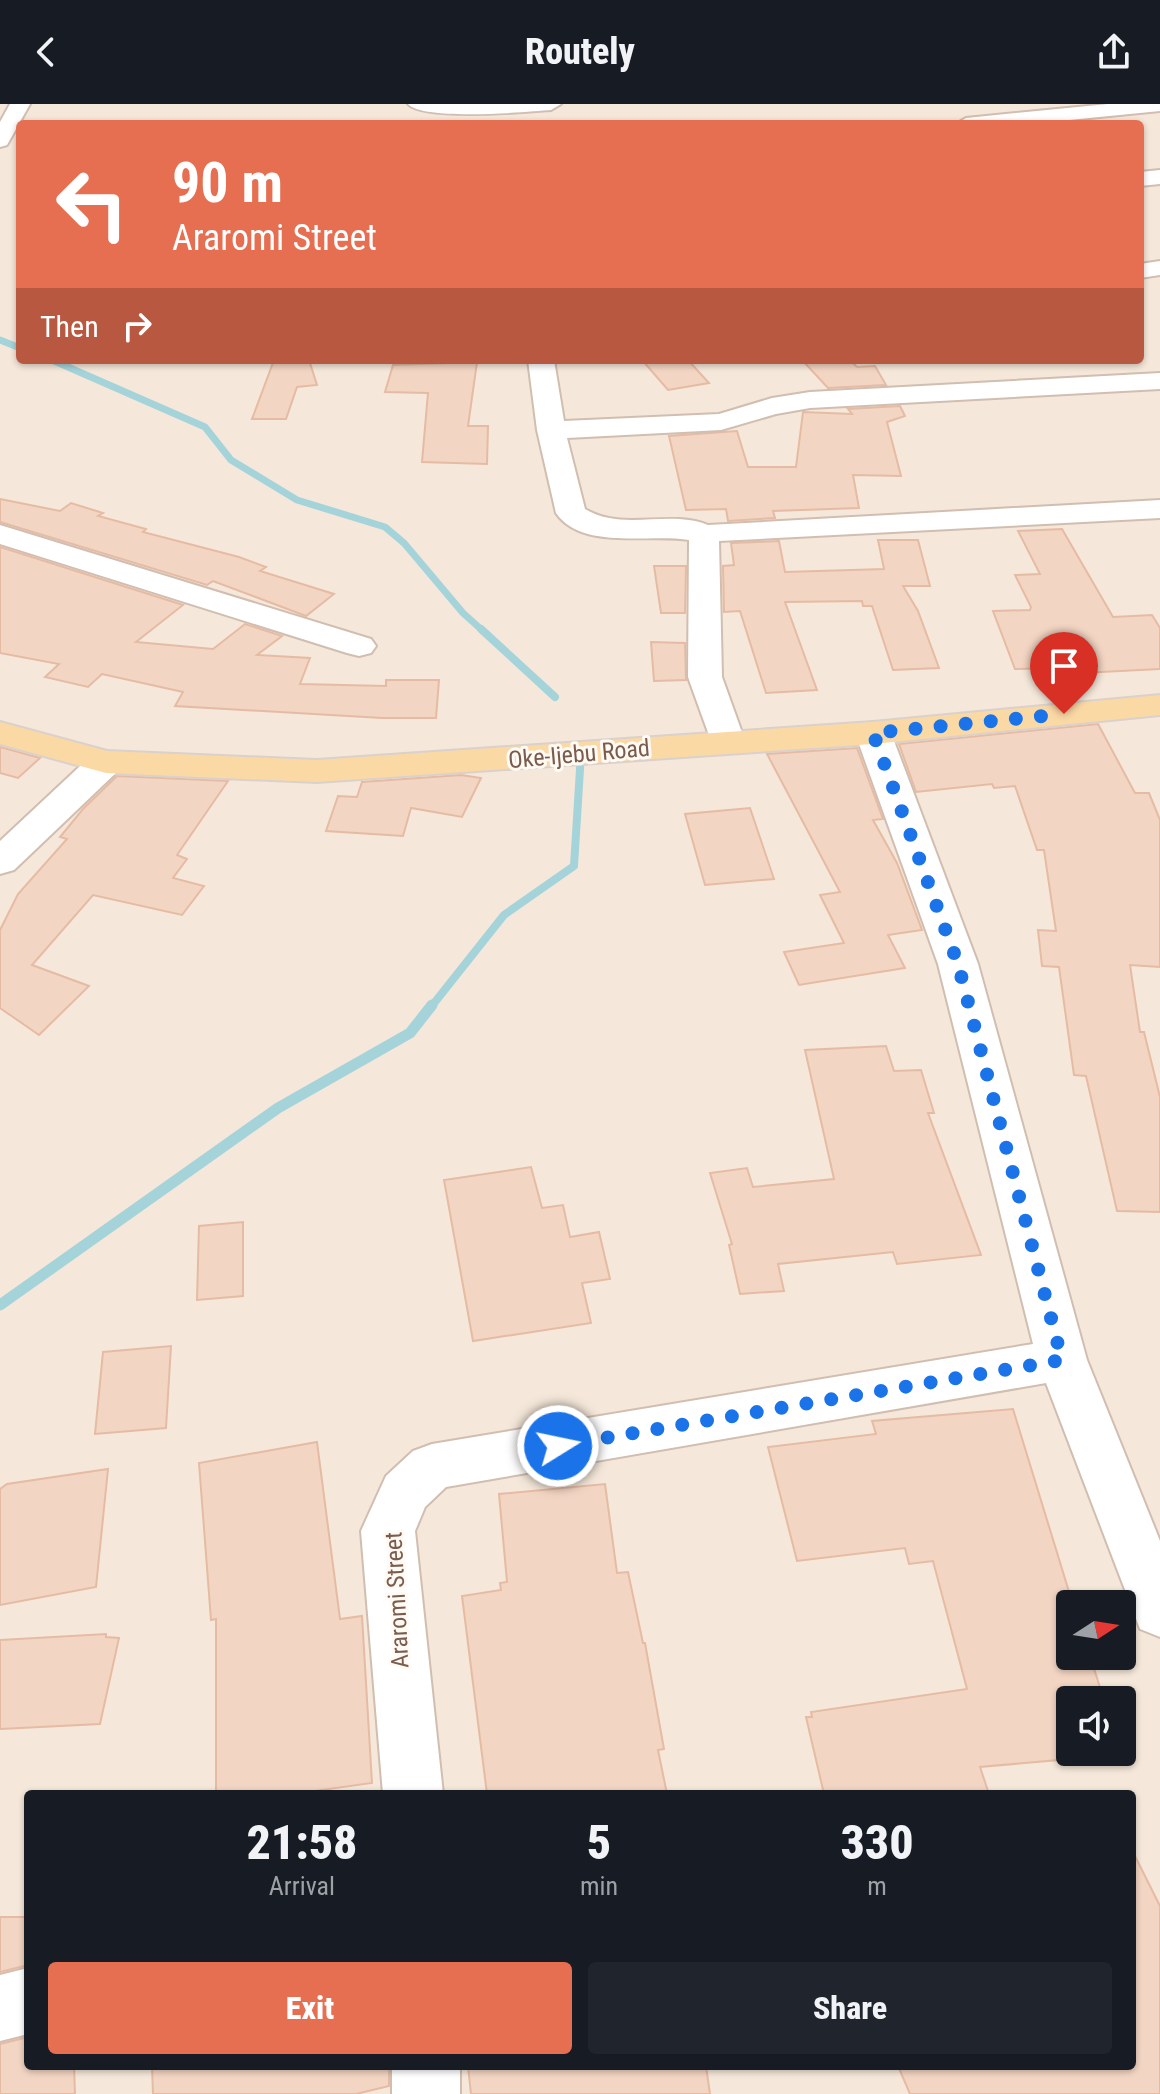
<!DOCTYPE html>
<style>
:root{--surface:#171b24;--page:#20242c;--text:#f1f3f6;--muted:#9ea1a6;--accent:#e76f51}
body{margin:0;font-family:"Roboto Condensed",sans-serif;background:var(--page);color:var(--text);height:100vh;display:flex;flex-direction:column;font-size:30px;white-space:nowrap}
*{box-sizing:border-box;margin:0}
p{font-size:26px;color:var(--muted)}
.icon{flex:none;width:44px;height:44px;fill:none;stroke:currentColor;stroke-width:2;stroke-linecap:round;stroke-linejoin:round}
.map{position:relative;flex:1;overflow:hidden}
.details{position:absolute;left:24px;top:1686px;width:1112px;height:280px;display:flex;flex-direction:column;background:var(--surface);border-radius:8px;box-shadow:0 2px 6px #0004}
.details>*{flex:none}
.hud{position:absolute;left:16px;top:16px;width:1128px;height:244px;border-radius:8px;box-shadow:0 2px 6px #0004;background:#e76f51;color:#fff;overflow:hidden}
.needle{width:52px;rotate:78deg}
.controls{position:absolute;left:1056px;top:1486px;display:grid;gap:16px}
.controls a{display:grid;place-items:center;width:80px;height:80px;border-radius:8px;background:var(--surface);box-shadow:0 2px 6px #0004;font-size:40px}
.pin{position:absolute;display:grid;place-items:center;width:68px;height:68px;color:#fff;margin:-82px -34px;border-radius:50% 50% 50% 0;rotate:-45deg;box-shadow:0 0 8px #0007}
.pin .icon{rotate:45deg}
.me{position:absolute;width:88px;margin:-44px;rotate:80deg;stroke-linejoin:round;filter:drop-shadow(0 0 6px #0008)}
.turn{display:flex;align-items:center;gap:28px;height:168px;padding:0 24px;font-size:36px}
.turn .icon{width:104px;height:104px;stroke-width:2.5}
.turn b{display:block;font-size:56px;line-height:68px}
.then{display:flex;align-items:center;height:76px;padding:0 24px;background:#0003;gap:16px;font-size:30px}
.eta{display:flex;justify-content:space-evenly;align-items:center;height:136px;text-align:center}
.eta b{font-size:48px;font-weight:800;line-height:56px}
.action{display:flex;gap:16px;margin-top:auto;padding:16px 24px}
.action a{flex:1;height:92px;border-radius:8px;background:var(--accent);color:#fff;font-size:32px;font-weight:800;line-height:92px;text-align:center}
.action a+a{background:var(--page);color:var(--text)}
header{display:flex;justify-content:space-between;align-items:center;height:104px;padding:0 24px;background:var(--surface);font-size:36px;font-weight:800}
.map>svg:first-child{display:block}
.residential{fill:#f5e8da;fill-rule:evenodd}
.lines{fill:none;stroke-linecap:round;stroke-linejoin:round}
.stream-far2{stroke:#a5d3da;stroke-width:7}
.stream-far1{stroke:#a5d3da;stroke-width:8}
.stream{stroke:#a5d3da;stroke-width:11}
.building{fill:#f3d5c3;stroke:#e6bba3;stroke-width:2}
.minor-casing{stroke:#d1beb0;stroke-width:4}
.major-casing{stroke:#dad1cd;stroke-width:4}
.minor{fill:#fff;fill-rule:evenodd}
.major{fill:#fbd9a5;fill-rule:evenodd}
.route{stroke:#1a73e8;stroke-width:14;stroke-dasharray:0 25.2}
.labels{text-anchor:middle;stroke-width:6;stroke-linejoin:round;paint-order:stroke}
.street-label{font-size:24px;fill:#7a5c4d;stroke:#fffaf3}
</style>
<header><svg class="icon" aria-label="back" viewBox="0 0 24 24"><path d="M15 5l-7 7 7 7"/></svg>Routely<svg class="icon" aria-label="share" viewBox="0 0 24 24"><path d="M12 15V3M7 8l5-5 5 5M5 13v7h14v-7"/></svg></header>
<div class="map">
<svg width="1160" height="1990" viewBox="0 0 1160 1990">
<rect width="100%" height="100%" fill="#fdf6ec"/>
<path class="residential" d="M 0,0 L 1160,0 L 1160,1990 L 0,1990 ZM 20,20 L 1140,20 L 1140,256 L 20,256 ZM 1070,1500 L 1122,1500 L 1122,1552 L 1070,1552 ZM 1070,1596 L 1122,1596 L 1122,1648 L 1070,1648 ZM 28,1690 L 1132,1690 L 1132,1962 L 28,1962 Z"/>
<g class="lines">
<g class="stream-far2">
<polyline points="0,236 20,244"/>
<polyline points="52,256 205,323 231,356 297,396 385,423 404,439 463,509 483,527"/>
</g>
<g class="stream-far1">
<polyline points="481,525 555,593"/>
<polyline points="431,903 504,811 574,762 581,649"/>
</g>
<polyline class="stream" points="0,1201 278,1004 410,929 432,901"/>
</g>
<g class="building">
<polygon points="274,256 309,256 317,281 297,283 286,315 252,315"/>
<polygon points="642,256 688,256 709,279 668,286"/>
<polygon points="802,256 850,256 857,263 875,262 886,281 828,284"/>
<polygon points="477,258 468,322 488,322 487,360 422,358 428,289 385,288 393,261"/>
<polygon points="900,302 905,312 887,318 901,372 853,371 859,404 773,407 775,414 728,417 726,405 686,406 669,332 737,327 748,363 796,363 803,308 852,310 848,305"/>
<polygon points="0,395 60,407 71,399 103,409 98,412 146,425 143,428 239,453 266,463 260,467 334,490 306,512 213,477 207,481 0,418"/>
<polygon points="1062,425 1113,513 1152,511 1160,524 1160,565 1062,570 1059,564 1015,565 993,507 1030,506 1031,503 1015,471 1040,470 1018,427"/>
<polygon points="878,436 918,436 930,482 903,482 918,507 939,564 893,566 872,502 863,502 862,497 785,498 817,586 766,589 740,507 724,508 723,462 734,461 731,439 779,437 785,468 884,465"/>
<polygon points="0,443 183,501 136,538 213,545 245,520 282,532 257,551 310,554 300,580 386,582 386,576 439,576 436,614 382,614 175,602 183,588 102,570 88,583 45,573 59,560 0,549"/>
<polygon points="654,462 686,462 685,509 661,509"/>
<polygon points="651,538 685,539 686,576 654,577"/>
<polygon points="1098,620 1135,689 1149,689 1160,716 1160,863 1130,861 1140,928 1144,928 1160,993 1160,1108 1117,1107 1086,972 1074,971 1059,863 1042,862 1038,826 1056,827 1044,746 1037,746 1015,682 994,684 992,680 916,688 899,640"/>
<polygon points="0,643 40,654 18,674 0,669"/>
<polygon points="857,644 883,715 873,716 897,759 922,826 888,831 905,864 799,881 784,848 844,839 820,791 840,788 767,650"/>
<polygon points="461,671 481,674 462,713 411,704 403,732 326,727 338,692 357,693 362,678"/>
<polygon points="117,672 228,677 177,751 187,755 173,774 204,782 182,811 93,791 32,861 89,882 39,931 0,904 0,826 18,790 67,735 60,733 83,705"/>
<polygon points="750,704 774,775 705,781 685,710"/>
<polygon points="886,942 894,967 921,966 934,1009 928,1009 981,1151 897,1160 893,1148 778,1160 784,1187 740,1190 729,1141 732,1140 710,1069 747,1064 753,1083 834,1075 805,946"/>
<polygon points="531,1063 542,1104 563,1101 570,1133 599,1128 610,1175 582,1179 591,1219 473,1237 444,1076"/>
<polygon points="243,1118 243,1192 197,1196 199,1122"/>
<polygon points="171,1242 166,1324 95,1330 103,1248"/>
<polygon points="1013,1305 1070,1491 1070,1552 1090,1552 1104,1596 1070,1596 1070,1655 980,1663 989,1690 824,1690 806,1613 812,1613 811,1608 967,1585 933,1457 909,1460 905,1444 797,1457 768,1343 876,1330 872,1317"/>
<polygon points="317,1338 340,1515 362,1512 372,1679 293,1690 216,1690 216,1515 211,1516 199,1359"/>
<polygon points="108,1365 96,1483 0,1501 0,1385 7,1380"/>
<polygon points="605,1380 617,1469 628,1468 643,1539 645,1539 664,1645 658,1646 667,1690 487,1690 462,1492 501,1486 500,1479 507,1478 499,1390"/>
<polygon points="106,1530 106,1533 119,1534 100,1620 0,1625 0,1536"/>
<polygon points="1132,1746 1160,1802 1160,1990 910,1990 898,1962 1132,1962"/>
<polygon points="0,1813 28,1813 28,1861 0,1868"/>
<polygon points="28,1933 28,1962 74,1962 75,1990 0,1990 0,1940"/>
<polygon points="152,1962 389,1962 389,1982 356,1990 153,1990"/>
<polygon points="468,1962 706,1962 710,1990 471,1990"/>
</g>
<g class="lines">
<defs>
<g id="minor">
<polygon points="10,0 30,0 7,41 0,43 0,18"/>
<path d="M 408,0 L 561,0 L 551,6 C 525,8 423,17 408,0 Z"/>
<polygon points="1108,0 1160,0 1160,7 1029,20 956,20 966,14"/>
<polygon points="1160,66 1160,80 1140,82 1140,68"/>
<polygon points="1160,157 1160,171 1140,174 1140,160"/>
<path d="M 528,256 L 554,256 L 564,317 L 719,310 L 772,294 L 810,288 L 1160,269 L 1160,285 L 810,304 L 776,310 L 721,326 L 567,334 L 585,405 C 623,428 668,405 708,421 L 1160,396 L 1160,414 L 719,437 L 722,573 L 745,637 L 740,645 L 727,648 L 714,645 L 688,573 L 689,436 C 651,429 582,447 556,409 L 537,326 Z"/>
<polygon points="0,421 371,535 376,542 371,549 359,552 347,549 0,440"/>
<polygon points="873,618 885,622 891,629 978,860 1087,1256 1160,1437 1160,1533 1140,1525 1046,1279 446,1383 425,1403 415,1427 443,1690 383,1690 361,1427 386,1372 413,1347 432,1340 1033,1240 938,860 855,629 861,622"/>
<polygon points="106,647 119,650 124,658 119,666 14,766 0,770 0,737 93,650"/>
<polygon points="28,1864 28,1930 0,1937 0,1871"/>
<rect x="392" y="1962" width="68" height="28"/>
</g>
<polygon id="major" points="1160,591 1160,611 873,640 317,678 106,669 0,640 0,618 107,647 317,656 873,618"/>
</defs>
<use href="#minor" class="minor-casing"/>
<use href="#major" class="major-casing"/>
<use href="#minor" class="minor"/>
<use href="#major" class="major"/>
</g>
<g class="lines">
<polyline class="route" points="558,1342 1062,1256 958,860 873,629 1064,610"/>
</g>
<g class="labels">
<g class="street-label">
<text transform="translate(579 650) rotate(-5)" y="8">Oke-Ijebu Road</text>
<text transform="translate(397 1496) rotate(-93)" y="8">Araromi Street</text>
</g>
</g>
</svg>
<div class="controls">
<a><svg class="needle" viewBox="-14 -14 28 28"><path d="M0-13l5 13h-10z" fill="#e53935"/><path d="M0 13l5-13h-10z" fill="#9ea1a6"/></svg></a>
<a><svg class="icon" aria-label="sound" viewBox="0 0 24 24"><path d="M4 9h4l5-4v14l-5-4H4zM17 9q2 3 0 6"/></svg></a>
</div>
<div class="pin" style="left:1064px;top:610px;background:#d93025"><svg class="icon" aria-label="arrive" viewBox="0 0 24 24"><path d="M6 21V4h12l-3 4 3 4H6"/></svg></div>
<svg class="me" style="left:558px;top:1342px" viewBox="-20 -20 40 40"><circle r="17" fill="#1a73e8" stroke="#fff" stroke-width="3"/><path d="M0-11L8 9 0 5-8 9z" fill="#fff"/></svg>
<div class="hud">
<div class="turn"><svg class="icon" aria-label="left" viewBox="0 0 24 24"><path d="M17 20v-9H6M10 6l-5 5 5 5"/></svg><div><b>90 m</b>Araromi Street</div></div>
<div class="then">Then<svg class="icon" aria-label="right" viewBox="0 0 24 24"><path d="M7 20v-9h11M14 6l5 5-5 5"/></svg></div>
</div>
<section class="details">
<div class="eta">
<div><b>21:58</b><p>Arrival</p></div>
<div><b>5</b><p>min</p></div>
<div><b>330</b><p>m</p></div>
</div>
<div class="action"><a>Exit</a><a>Share</a></div>
</section>
</div>
